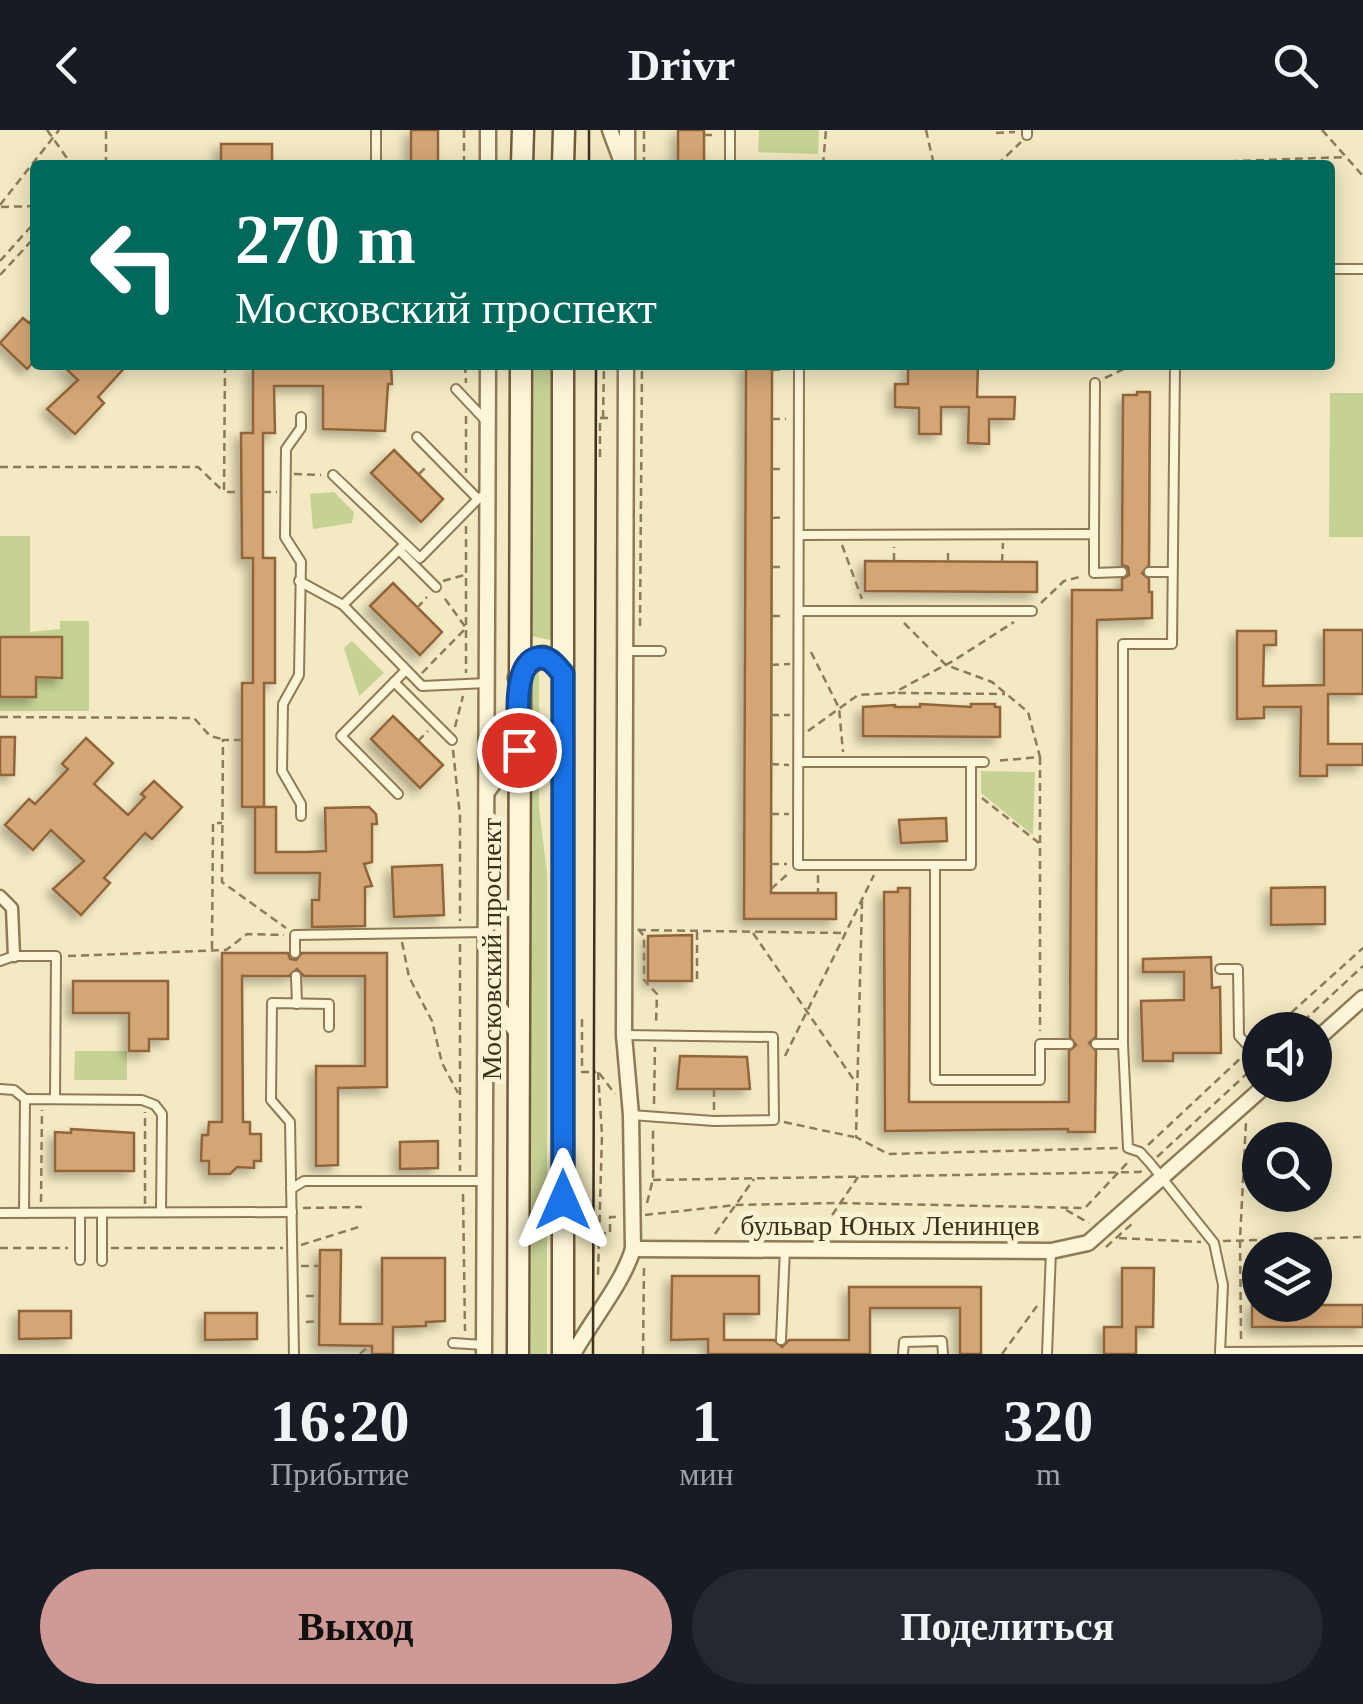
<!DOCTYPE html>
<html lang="ru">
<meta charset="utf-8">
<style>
:root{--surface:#171b24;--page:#242831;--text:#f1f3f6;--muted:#9ea1a6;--accent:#cf9996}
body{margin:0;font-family:"Times New Roman",serif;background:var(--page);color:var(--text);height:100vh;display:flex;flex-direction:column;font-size:38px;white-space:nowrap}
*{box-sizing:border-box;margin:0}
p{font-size:32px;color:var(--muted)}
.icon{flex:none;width:55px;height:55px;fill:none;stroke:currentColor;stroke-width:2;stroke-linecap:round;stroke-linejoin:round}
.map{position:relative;height:1224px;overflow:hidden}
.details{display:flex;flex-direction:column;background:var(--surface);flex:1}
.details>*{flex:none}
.banner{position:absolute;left:30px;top:30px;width:1305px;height:210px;border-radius:10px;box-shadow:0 5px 25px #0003;background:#00695c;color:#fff;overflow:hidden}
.buttons{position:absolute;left:1242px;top:882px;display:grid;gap:20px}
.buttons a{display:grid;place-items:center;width:90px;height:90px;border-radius:50%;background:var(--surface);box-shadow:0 5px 25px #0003;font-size:50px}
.pin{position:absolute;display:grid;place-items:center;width:85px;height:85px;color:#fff;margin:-42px;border:5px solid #fff;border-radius:50%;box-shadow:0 2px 10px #0007}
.me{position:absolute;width:110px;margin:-55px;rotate:0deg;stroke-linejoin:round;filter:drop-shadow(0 0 8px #0008)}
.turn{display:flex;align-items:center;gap:35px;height:210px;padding:0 40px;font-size:45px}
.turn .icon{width:130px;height:130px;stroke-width:2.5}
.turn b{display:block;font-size:70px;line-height:85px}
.eta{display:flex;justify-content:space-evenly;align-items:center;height:170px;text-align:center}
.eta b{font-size:60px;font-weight:600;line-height:70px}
.button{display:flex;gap:20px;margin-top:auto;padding:20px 40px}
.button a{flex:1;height:115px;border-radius:60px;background:var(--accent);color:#111;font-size:40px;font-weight:600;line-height:115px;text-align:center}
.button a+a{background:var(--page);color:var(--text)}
header{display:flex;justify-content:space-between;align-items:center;height:130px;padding:0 40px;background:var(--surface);font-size:45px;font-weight:600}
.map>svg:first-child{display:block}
.green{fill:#c5d294}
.building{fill:#d5a674;stroke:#91653a;stroke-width:2.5;filter:url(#shadow)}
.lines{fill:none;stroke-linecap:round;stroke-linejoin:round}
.service-casing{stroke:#8f7a57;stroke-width:12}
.pedestrian-casing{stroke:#8f7a57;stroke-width:15}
.minor-casing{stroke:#8f7a57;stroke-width:19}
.secondary-casing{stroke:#715b3a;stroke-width:25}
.path{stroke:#8f7a57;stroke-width:2.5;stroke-dasharray:8 5;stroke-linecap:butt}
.service{stroke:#fcf5d7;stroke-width:8}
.pedestrian{stroke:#fcf5d7;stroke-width:10}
.minor{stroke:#fcf5d7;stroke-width:14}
.secondary{stroke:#fcf5d7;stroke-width:20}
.tram{stroke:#3d301d;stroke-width:2.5}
.route-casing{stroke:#114b97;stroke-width:25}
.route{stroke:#1a73e8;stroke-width:18}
.labels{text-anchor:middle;stroke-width:10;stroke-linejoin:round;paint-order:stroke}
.street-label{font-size:28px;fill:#3d301d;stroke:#f9f2d3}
</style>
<header><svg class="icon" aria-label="back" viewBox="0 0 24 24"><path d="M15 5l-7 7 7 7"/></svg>Drivr<svg class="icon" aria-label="search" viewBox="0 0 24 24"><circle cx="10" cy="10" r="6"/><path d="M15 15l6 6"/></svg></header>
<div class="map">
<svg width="1363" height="1224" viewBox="0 0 1363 1224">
<defs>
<filter id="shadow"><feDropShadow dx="-6" dy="6" stdDeviation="5" flood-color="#0004"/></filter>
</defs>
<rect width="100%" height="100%" fill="#f3e9c2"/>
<g class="green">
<polygon points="759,0 819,0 818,24 758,22"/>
<polygon points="534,235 555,235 554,511 532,506"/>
<polygon points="1330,263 1363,263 1363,407 1329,407"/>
<polygon points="334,362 354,382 352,393 313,399 310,364"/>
<polygon points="0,406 30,406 30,502 60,499 60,491 89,491 89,581 0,581"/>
<polygon points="352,511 384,543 359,566 344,518"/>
<polygon points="532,536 539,537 539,679 547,743 547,1224 531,1224"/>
<polygon points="981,641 1035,642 1033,705 981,663"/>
<polygon points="75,921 127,921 127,950 74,950"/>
</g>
<g class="building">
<rect x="411" y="0" width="27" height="35"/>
<rect x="678" y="0" width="26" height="35"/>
<rect x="221" y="14" width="51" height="21"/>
<polygon points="35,187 35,230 27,239 0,213 23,188 29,193"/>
<polygon points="62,235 127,235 98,267 104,273 75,304 47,279 78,250"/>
<polygon points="253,235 391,235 392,254 388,254 385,301 323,299 323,256 274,256 275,303 263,303 263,428 275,428 275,553 264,553 264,677 242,677 242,553 253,553 253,428 242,428 241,303 253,303"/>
<polygon points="746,235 772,235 771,763 836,763 836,789 744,789"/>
<polygon points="908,235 978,235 977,267 1015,267 1014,289 989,289 989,314 968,313 969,277 941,277 941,304 919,304 919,278 895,277 895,254 908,254"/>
<polygon points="1137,262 1150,262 1149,435 1142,443 1149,449 1149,462 1152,462 1152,488 1097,490 1096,907 1089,913 1096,921 1095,1002 1068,1002 1068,999 885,1001 884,762 898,762 898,758 910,758 909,972 1069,972 1069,921 1076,915 1070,907 1072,460 1122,460 1122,449 1129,445 1128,437 1122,435 1123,265 1137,265"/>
<polygon points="394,320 443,369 421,392 371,343"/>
<polygon points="865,431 1037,432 1037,462 865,461"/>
<polygon points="393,453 442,502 420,525 370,476"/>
<polygon points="1324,500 1363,500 1363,564 1328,564 1328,614 1363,614 1363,635 1327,635 1327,646 1300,646 1301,577 1264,577 1264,588 1237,589 1237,501 1276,501 1276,515 1264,515 1263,556 1324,555"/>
<polygon points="0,507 62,507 62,548 36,547 36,567 0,567"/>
<polygon points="920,574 971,577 971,574 995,574 995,577 1000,577 1000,607 863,606 863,577 895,575 895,577 920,577"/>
<polygon points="393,586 443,635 420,658 371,609"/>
<polygon points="0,607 15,607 14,645 0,645"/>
<polygon points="86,608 113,633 94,654 128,685 145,667 141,664 154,651 182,677 152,709 145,703 104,748 110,753 81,785 53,759 84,731 51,700 33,720 5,695 29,669 35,674 68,639 62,634"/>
<polygon points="255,677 276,677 276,722 308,722 326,721 325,678 369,677 376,684 377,694 372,694 372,732 364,734 372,756 365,757 365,796 312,797 312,770 319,770 320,743 255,743"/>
<polygon points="946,688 947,711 901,713 899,690"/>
<polygon points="442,735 444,785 394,787 392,737"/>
<polygon points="1325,757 1325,794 1271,795 1271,758"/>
<polygon points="692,805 692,851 648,851 648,806"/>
<polygon points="222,823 288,823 290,829 296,830 302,823 387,823 387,957 338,958 338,1035 316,1036 316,936 365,936 365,846 304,846 297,839 289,846 242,846 243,992 250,992 250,1004 261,1004 261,1031 254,1031 254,1038 237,1037 230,1044 209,1044 209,1031 201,1031 202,1005 208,1005 209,992 222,992"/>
<polygon points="1211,827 1212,858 1220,857 1221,923 1173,923 1173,931 1143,931 1141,871 1184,870 1184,842 1143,842 1143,829"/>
<polygon points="73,851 168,851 168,909 149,909 149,921 129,921 129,883 73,883"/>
<polygon points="680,926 747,927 750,959 677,959"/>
<polygon points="71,999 134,1003 134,1041 55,1041 55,1002 71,1003"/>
<polygon points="438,1011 438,1038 400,1039 400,1012"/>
<polygon points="320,1120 341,1120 340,1194 382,1194 382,1128 445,1128 445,1191 426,1192 426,1196 393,1197 393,1224 372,1224 372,1216 319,1215"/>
<polygon points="1122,1138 1154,1138 1153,1197 1136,1197 1136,1224 1104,1224 1104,1197 1122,1197"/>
<polygon points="672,1146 759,1146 759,1184 724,1184 724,1210 774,1210 782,1217 789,1210 849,1210 849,1157 981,1157 981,1224 960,1224 960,1178 870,1178 870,1224 708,1224 708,1209 671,1210"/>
<rect x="1252" y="1175" width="111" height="22"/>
<polygon points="19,1181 71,1181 71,1208 19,1209"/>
<polygon points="205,1183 257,1183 257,1209 205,1210"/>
</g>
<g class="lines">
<defs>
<g id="service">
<polyline points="1027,0 1027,5"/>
<polyline points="376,35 376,0"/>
<polyline points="730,35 730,0"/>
<polyline points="1330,139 1363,139"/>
<polyline points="799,235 798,735 935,735 935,950 1040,950 1040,914 1069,914"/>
<polyline points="1175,235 1172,514 1123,514 1123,914 1128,1018 1140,1022 1150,1033 1214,1113 1223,1155 1220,1222 1363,1221"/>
<polyline points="456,259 487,292"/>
<polyline points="417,307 478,369"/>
<polyline points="333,345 420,428 478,369 488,363"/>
<polyline points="1094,404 1095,253"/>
<polyline points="799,405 1094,404 1094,443 1122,442"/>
<polyline points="405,414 343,475 422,556 487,553"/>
<polyline points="399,420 436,457"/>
<polyline points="1149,442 1172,442"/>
<polyline points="299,451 343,475"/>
<polyline points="799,481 1032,481"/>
<polyline points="626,521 661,521"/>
<polyline points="394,552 452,610"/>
<polyline points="799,632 984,632"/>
<polyline points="398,664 341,606 406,540"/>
<polyline points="301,686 301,674 282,641 283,574 299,545 301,432 285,407 286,319 301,298 301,287"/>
<polyline points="935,735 971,735 971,633"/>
<polyline points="295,823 295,805 487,802"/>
<polyline points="0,831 14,826 56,826 55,969"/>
<polyline points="1220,839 1238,839 1239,906 1260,929"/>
<polyline points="296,846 297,874"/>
<polyline points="624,905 773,907 774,990 714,991 631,985"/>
<polyline points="1096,914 1123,914"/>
<polyline points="0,959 14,960 25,969"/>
<polyline points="291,1059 304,1051 484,1051"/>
<polyline points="0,1083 292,1082"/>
<polyline points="24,1083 25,969 142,970 155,975 162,984 161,1082"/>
<polyline points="80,1083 80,1130"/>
<polyline points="102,1083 102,1131"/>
<polyline points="781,1210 785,1119"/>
<polyline points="453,1213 483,1215"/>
<polyline points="294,1224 290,992 271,970 272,873 329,874 329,897"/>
<polyline points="903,1224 904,1212 942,1211 943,1224"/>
<polyline points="1047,1224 1051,1121"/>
</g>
<polyline id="pedestrian" points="0,766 12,778 14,826"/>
<g id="minor">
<polyline points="610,0 623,35"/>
<polyline points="627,34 627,0"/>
<polyline points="488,35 488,0"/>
<polyline points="487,662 518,620"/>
<polyline points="489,861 518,905"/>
<polyline points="1315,911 1363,868"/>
<polyline points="633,1119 1051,1121 1088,1113 1266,955"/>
<polyline points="484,1224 488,235"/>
<path d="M 573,1224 C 591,1191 623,1153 633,1119 L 631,985 L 624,905 L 626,235"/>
</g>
<g id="secondary">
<polyline points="522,35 523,0"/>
<polyline points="563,35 564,0"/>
<polyline points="563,235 563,1224"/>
<path d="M 519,548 C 525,536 530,530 543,527 L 554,532 L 563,544"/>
<polyline points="518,1224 521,235"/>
</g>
</defs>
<use href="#service" class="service-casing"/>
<use href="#pedestrian" class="pedestrian-casing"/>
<use href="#minor" class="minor-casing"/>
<use href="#secondary" class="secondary-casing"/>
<g class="path">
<polyline points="47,0 72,35"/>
<polyline points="464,0 464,35"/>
<polyline points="926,0 934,35"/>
<polyline points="1322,0 1363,46"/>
<polyline points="996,3 1015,2"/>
<polyline points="704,5 717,5"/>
<polyline points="106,35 106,0"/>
<polyline points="644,35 644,0"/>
<polyline points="823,35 826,0"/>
<polyline points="997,35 1021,12"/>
<polyline points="1126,35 1346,27"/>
<polyline points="0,75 59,0"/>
<polyline points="1,77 35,76"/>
<polyline points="0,131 35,92"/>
<polyline points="0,145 35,107"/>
<polyline points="225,235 224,362 242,362"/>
<polyline points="465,235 466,253"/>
<polyline points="772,240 786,239"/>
<polyline points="1105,248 1132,235"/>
<polyline points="466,286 466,343"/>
<polyline points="603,288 604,235"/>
<polyline points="772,289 786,289"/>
<polyline points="600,327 600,288 609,288"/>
<polyline points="0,337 198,337 224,362"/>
<polyline points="772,339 785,339"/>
<polyline points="294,344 321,345"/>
<polyline points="419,344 428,335"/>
<polyline points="263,362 277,362"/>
<polyline points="772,388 785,387"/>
<polyline points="466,396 466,543"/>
<polyline points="842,415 862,469"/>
<polyline points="894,431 894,417"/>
<polyline points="948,431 948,418"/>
<polyline points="1002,432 1003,413"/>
<polyline points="772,437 785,437"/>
<polyline points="443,451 464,445"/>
<polyline points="1041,473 1064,451 1083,446"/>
<polyline points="417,478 427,467"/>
<polyline points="772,486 785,486"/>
<polyline points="904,493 946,535 992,552 1028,582 1040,627 995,631"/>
<polyline points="640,496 642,235"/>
<polyline points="811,522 839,578 843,622"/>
<polyline points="771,535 790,534"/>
<polyline points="422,543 466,498 443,466"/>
<polyline points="898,563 1005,564"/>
<polyline points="771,585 790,585"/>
<polyline points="0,587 194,588 210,606 222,609"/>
<polyline points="455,597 463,566"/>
<polyline points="808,601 858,565 893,563 953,531 1014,492"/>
<polyline points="242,610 223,610 222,752 286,798"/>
<polyline points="418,611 428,601"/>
<polyline points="453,620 460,686 460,791"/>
<polyline points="1040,627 1040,901"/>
<polyline points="771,634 789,635"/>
<polyline points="982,668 1039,713"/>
<polyline points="771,684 789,684"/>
<polyline points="771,734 787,734"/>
<polyline points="818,745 818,763"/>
<polyline points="771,759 790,742"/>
<polyline points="862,771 856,1007 888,1024 1119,1018"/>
<polyline points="638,799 644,806 644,850 657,864 656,894"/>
<polyline points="638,800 844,803"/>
<polyline points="697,802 697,850"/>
<polyline points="753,803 856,953"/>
<polyline points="402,812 409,847 432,891 442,933 458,963"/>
<polyline points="460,814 460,1041"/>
<polyline points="212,819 213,693 222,693"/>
<polyline points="68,826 226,820 247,804 284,805"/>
<polyline points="582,889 582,942 596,942"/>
<polyline points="1272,900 1363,818"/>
<polyline points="1294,900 1363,836"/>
<polyline points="785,926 874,745"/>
<polyline points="598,942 602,1005 598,1145"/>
<polyline points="599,943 615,964"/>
<polyline points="714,959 714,982"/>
<polyline points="654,974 655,917"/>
<polyline points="784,992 854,1007"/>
<polyline points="1148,1015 1244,925"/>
<polyline points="1157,1027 1254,937"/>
<polyline points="653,1050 1140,1042 1144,1039"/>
<polyline points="463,1064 465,1201"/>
<polyline points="41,1072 42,980"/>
<polyline points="647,1073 653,1049 653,997"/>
<polyline points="145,1074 145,982"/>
<polyline points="303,1078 362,1077"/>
<polyline points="1066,1080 1089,1093"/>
<polyline points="645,1085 735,1075 840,1073 1085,1078 1130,1030"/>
<polyline points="598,1104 610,1103 610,1087 617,1087"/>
<polyline points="715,1104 754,1049"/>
<polyline points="822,1108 822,1100 858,1047"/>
<polyline points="1119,1108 1201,1112"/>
<polyline points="1223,1111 1363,1107"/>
<polyline points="301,1115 362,1096"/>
<polyline points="1106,1117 1134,1092"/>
<polyline points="0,1118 68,1118"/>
<polyline points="111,1118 283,1118"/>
<polyline points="301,1136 320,1136"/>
<polyline points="306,1166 319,1166"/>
<polyline points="306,1192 319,1191"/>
<polyline points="1241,1209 1240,1109 1246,992"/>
<polyline points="360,1224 370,1215"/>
<polyline points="643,1224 644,1136"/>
<polyline points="1002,1224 1037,1176"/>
</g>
<use href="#service" class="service"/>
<use href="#pedestrian" class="pedestrian"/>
<use href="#minor" class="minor"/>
<use href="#secondary" class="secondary"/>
<g class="tram">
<polyline points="589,35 589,0"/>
<polyline points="593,1224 596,235"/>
</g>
</g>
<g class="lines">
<defs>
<path id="route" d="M 519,620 C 519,597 511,535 537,528 C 549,525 556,536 563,544 L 563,1070"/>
</defs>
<use href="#route" class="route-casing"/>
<use href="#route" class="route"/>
</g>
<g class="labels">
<g class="street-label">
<text transform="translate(491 819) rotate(-90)" y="10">Московский проспект</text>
<text x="890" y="1105">бульвар Юных Ленинцев</text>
</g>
</g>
</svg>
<div class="buttons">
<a><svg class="icon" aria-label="sound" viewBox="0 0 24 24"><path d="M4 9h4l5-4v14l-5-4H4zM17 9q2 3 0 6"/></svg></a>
<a><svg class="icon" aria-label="search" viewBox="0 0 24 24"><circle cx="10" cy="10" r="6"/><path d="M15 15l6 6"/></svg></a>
<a><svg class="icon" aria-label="layers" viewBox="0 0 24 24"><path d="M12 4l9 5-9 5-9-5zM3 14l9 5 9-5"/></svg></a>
</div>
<div class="pin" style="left:519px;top:620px;background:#d93025"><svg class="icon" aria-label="arrive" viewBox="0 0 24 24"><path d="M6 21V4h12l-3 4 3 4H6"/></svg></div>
<svg class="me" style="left:563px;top:1070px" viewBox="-20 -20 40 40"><path d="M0-17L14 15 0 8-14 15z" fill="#1a73e8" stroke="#fff" stroke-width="4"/></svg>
<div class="banner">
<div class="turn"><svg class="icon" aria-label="left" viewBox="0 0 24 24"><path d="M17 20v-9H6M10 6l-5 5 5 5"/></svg><div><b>270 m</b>Московский проспект</div></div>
</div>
</div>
<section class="details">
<div class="eta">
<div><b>16:20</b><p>Прибытие</p></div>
<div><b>1</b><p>мин</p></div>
<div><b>320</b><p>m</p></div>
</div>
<div class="button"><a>Выход</a><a>Поделиться</a></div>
</section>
